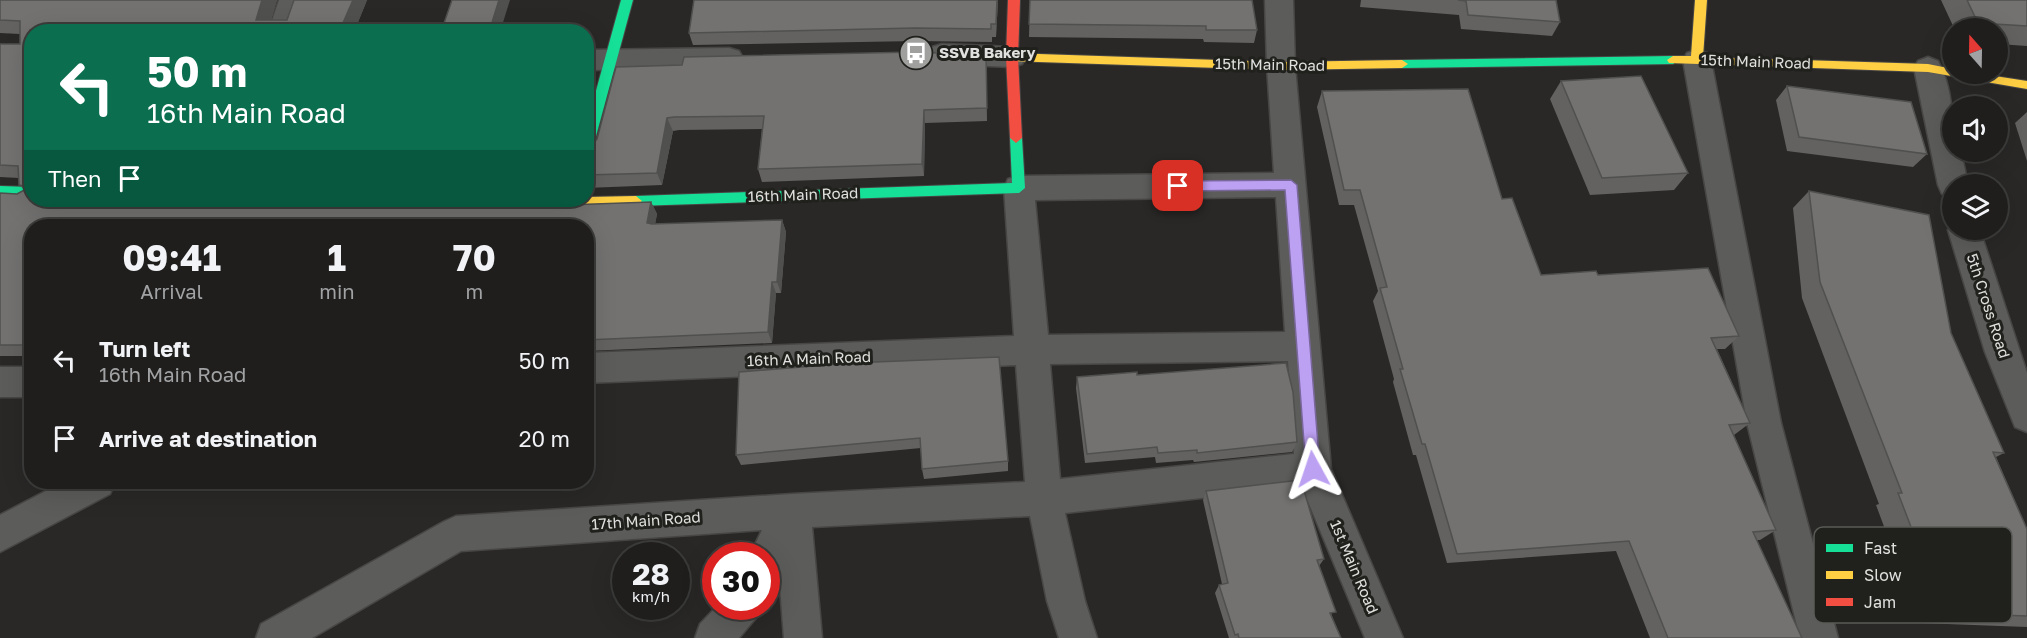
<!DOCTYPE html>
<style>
:root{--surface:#1f1e1d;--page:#272726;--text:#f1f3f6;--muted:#a1a2a4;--line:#3c3c3b}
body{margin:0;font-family:"Golos Text",sans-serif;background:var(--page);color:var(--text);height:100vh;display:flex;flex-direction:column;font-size:22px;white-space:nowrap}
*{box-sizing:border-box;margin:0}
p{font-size:20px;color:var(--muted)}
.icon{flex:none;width:33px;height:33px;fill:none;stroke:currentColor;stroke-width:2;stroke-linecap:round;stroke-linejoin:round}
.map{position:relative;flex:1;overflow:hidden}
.drawer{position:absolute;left:24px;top:219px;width:570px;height:270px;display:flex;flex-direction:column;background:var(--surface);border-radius:24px;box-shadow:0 6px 24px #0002,0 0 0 2px var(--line)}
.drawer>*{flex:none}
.top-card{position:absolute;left:24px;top:24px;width:570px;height:183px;border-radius:24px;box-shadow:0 6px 24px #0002,0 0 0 2px var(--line);background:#0b6e4f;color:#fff;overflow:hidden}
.needle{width:39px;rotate:340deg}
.buttons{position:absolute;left:1942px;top:18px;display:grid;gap:12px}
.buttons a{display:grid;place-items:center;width:66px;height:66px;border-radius:50%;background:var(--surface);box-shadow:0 6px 24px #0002,0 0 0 2px var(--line);font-size:30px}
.speed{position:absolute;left:612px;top:542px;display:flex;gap:12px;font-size:30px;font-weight:700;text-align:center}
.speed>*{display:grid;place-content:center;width:78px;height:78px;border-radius:50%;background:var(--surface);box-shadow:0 6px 24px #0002,0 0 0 2px var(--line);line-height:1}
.speed small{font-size:15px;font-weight:400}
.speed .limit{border:9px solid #d22;background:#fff;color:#111}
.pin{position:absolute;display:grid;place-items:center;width:51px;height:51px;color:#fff;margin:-26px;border-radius:12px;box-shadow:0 3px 9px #0006}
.me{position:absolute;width:66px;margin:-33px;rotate:355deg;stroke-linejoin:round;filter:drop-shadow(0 0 4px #0008)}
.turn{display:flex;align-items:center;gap:21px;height:126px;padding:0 24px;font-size:27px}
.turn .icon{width:78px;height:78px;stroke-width:2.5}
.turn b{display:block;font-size:42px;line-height:51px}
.then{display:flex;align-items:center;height:57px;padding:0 24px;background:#0003;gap:12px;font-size:22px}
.eta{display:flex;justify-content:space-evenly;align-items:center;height:102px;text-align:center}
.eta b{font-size:36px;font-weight:700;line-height:42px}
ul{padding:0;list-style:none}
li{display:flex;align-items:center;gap:18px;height:78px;padding:0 24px}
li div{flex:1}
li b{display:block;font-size:22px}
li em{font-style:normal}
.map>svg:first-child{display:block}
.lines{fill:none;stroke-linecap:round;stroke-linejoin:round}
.street-casing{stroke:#474645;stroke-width:3}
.fast-casing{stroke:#474645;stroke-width:2}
.slow-casing{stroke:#474645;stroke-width:2}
.jam-casing{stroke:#474645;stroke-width:2}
.street{fill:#5c5c5b;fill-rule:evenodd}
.fast{fill:#16e098;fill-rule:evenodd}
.slow{fill:#ffcf43;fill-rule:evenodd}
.jam{fill:#f24e42;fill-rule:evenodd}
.wall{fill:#636261}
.shaded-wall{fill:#50504f}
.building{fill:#737271;stroke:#50504f;stroke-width:1.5}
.route{fill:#bca0f2;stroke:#7a689d;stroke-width:1.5}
.labels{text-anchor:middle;stroke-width:6;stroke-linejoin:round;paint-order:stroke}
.poi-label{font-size:15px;font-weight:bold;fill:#e0e0de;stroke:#20201d;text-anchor:start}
.street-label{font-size:15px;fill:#e0e0de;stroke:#20201d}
.key{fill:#20201d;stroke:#5a5a57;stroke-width:1.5}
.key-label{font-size:16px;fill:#e0e0de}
</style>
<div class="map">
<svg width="2027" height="638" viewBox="0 0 2027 638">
<rect width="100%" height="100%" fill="#292827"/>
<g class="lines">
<defs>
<g id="street">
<polygon points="279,0 307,0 296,32 268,32"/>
<path d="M 1265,0 L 1293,0 L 1295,66 L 1331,469 L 1403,638 L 1365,638 L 1302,487 L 1065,513 L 1085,601 L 1097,638 L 1059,638 L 1047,601 L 1030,516 L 812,527 L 822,638 L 784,638 L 779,574 L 766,579 L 766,555 L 750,555 L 762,530 L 461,551 L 312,638 L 256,638 L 261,624 L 443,522 L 456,516 L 792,494 L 1025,482 L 1016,365 L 586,383 L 586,353 L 1014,336 L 1004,188 L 1008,179 L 1019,176 L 1274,173 L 1267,66 ZM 1276,197 L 1285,332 L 1048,335 L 1035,200 ZM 1288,361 L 1294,454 L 1060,479 L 1050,364 Z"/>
<polygon points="942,44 1012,47 1022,50 1026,57 1022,64 1012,67 942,64 932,61 928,54 932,47"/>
<polygon points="729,48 739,51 743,58 739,65 729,68 586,70 586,50"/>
<polygon points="1697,50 1707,53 1711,60 1781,423 1838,638 1800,638 1747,423 1683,60 1687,53"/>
<path d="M 1928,57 L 1938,61 C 1953,87 1953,122 1953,152 L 1961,152 L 1968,184 L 1953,184 L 1953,197 L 1942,194 L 1938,185 L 1914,68 L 1918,61 Z"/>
<polygon points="1953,221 1953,230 1980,230 2027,373 2027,432 2015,427 1985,352 1948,230"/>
<rect x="0" y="367" width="32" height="30"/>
<polygon points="63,482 115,482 110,494 0,552 0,515"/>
<polygon points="717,606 761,606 755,619 739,638 695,638 700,624"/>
</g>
<g id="fast">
<polygon points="621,0 633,0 592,151 586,156 586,127"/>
<polygon points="1673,56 1679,60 1673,64 1402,68 1396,64 1402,60"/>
<polygon points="1016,133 1022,138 1025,188 1019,193 636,206 630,201 636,196 1012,183 1010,138"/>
<polygon points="0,186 32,187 32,197 0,196"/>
</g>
<g id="slow">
<polygon points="1695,0 1707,0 1703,57 1928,64 1953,69 1953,74 1982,74 2027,81 2027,89 1928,72 1669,63 1667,60 1673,56 1691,56"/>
<polygon points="1012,53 1281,62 1402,60 1408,64 1402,68 1281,70 1012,61 1006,57"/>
<polygon points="636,196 642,201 636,206 573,208 315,205 309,200 586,200 586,197"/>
</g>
<polygon id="jam" points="1008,0 1020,0 1018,57 1022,138 1016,143 1010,138 1006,57"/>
</defs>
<use href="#street" class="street-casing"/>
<use href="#fast" class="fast-casing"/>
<use href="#slow" class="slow-casing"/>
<use href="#jam" class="jam-casing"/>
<use href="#street" class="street"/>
<use href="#fast" class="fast"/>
<use href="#slow" class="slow"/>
<use href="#jam" class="jam"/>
</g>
<g class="wall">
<polygon points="0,0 277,0 271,20 287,20 294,0 367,0 354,32 32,32 298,200 304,202 566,205 651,202 657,214 655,224 782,220 786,232 781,293 776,293 772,343 586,351 586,226 32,226 32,356 0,356 0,193 17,194 25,190 19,185 19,178 0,177 0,44 20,44 20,34 0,33"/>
<polygon points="998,0 996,37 992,37 992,42 916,41 693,45 689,33"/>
<polygon points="1030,0 1257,30 1254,43 1204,42 1203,39 1029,37"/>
<polygon points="1361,0 1556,0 1560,22 1552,36 1461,29 1459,15 1360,7"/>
<polygon points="1941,0 2027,0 2027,46 1998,44 1998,28 1954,28"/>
<polygon points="986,55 987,121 925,123 924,176 762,182 758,169 762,129 679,130 673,131 662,185 586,188 586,150 591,148 682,65"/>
<polygon points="1561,81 1688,173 1674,190 1590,195 1550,99"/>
<polygon points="1787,86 1927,154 1913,167 1787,151 1776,100"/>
<polygon points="1322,91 1502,199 1541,275 1598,275 1739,336 1725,349 1717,349 1750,423 1734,435 1776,530 1760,540 1756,540 1802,638 1650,638 1616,551 1447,563 1416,455 1413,455 1393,382 1394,379 1373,301 1378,291 1354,205 1339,205 1317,107"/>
<polygon points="2027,112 2027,161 2015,123"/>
<polygon points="1809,191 1951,333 2004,453 1996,457 2027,529 2027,627 1920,623 1876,505 1879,504 1802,298 1793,208"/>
<polygon points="739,372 1008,461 1008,471 924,479 922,469 921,448 741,465 736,455"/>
<polygon points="1137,375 1297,442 1292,452 1194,462 1193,460 1156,463 1155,457 1085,463 1076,388 1077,377"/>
<polygon points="1206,491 1324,559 1319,566 1332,616 1341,638 1229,638 1215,593 1219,585 1222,584 1203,500"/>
</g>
<g class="shaded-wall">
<polygon points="262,0 277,0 267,32 256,20"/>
<polygon points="353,0 367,0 354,32 339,32"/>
<polygon points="499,0 510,0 500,32 489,32"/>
<polygon points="997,0 998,0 996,37 996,24"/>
<polygon points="924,110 925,123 924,176 922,164"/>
<polygon points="667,118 673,131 662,185 657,173"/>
<polygon points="651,202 657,214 653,235 647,223"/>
<polygon points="782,220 786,232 781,293 777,282"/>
<polygon points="772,282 776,293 772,343 768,332"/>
</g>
<g class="building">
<polygon points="0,0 262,0 256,20 287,20 294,0 353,0 339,32 32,32 32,200 295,200 304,202 566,205 651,202 647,223 652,224 782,220 777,282 772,282 768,332 586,340 586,292 587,286 586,286 586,226 32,226 32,345 0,345 0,193 17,194 30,187 19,185 18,166 0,165 0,44 20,44 20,21 0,20"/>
<polygon points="452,0 499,0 489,32 441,32"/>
<polygon points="694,0 997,0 996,24 991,24 991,29 915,28 689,33"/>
<polygon points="1030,0 1252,0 1257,30 1206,30 1206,26 1029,24"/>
<polygon points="1458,0 1556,0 1560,22 1468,15 1466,1"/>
<polygon points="1967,0 2027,0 2027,26 1978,23"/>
<polygon points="915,52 986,55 987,108 924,110 922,164 758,169 764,116 674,117 667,118 657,173 586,175 586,150 591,148 597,139 616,67 682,65 684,57"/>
<polygon points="1641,76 1688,173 1602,178 1561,81"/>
<polygon points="1787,86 1911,102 1927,154 1799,137"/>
<polygon points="1468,89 1502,199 1512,198 1541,275 1596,271 1598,275 1708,268 1739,336 1711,338 1750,423 1729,425 1776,530 1753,532 1802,638 1668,638 1629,541 1457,554 1425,444 1422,444 1400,369 1403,369 1380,288 1387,287 1360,190 1344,190 1322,91"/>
<polygon points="1809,191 1929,215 1951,333 2004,453 1993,452 2027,529 2027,616 1944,613 1898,493 1902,493 1820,282"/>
<polygon points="999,357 1008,461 922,469 920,438 736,455 739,372 850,363"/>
<polygon points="1286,363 1293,392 1297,442 1197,453 1197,450 1158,453 1157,447 1087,454 1077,377 1137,372 1137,375"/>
<polygon points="1301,480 1324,559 1317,560 1336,612 1330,613 1341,638 1239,638 1238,634 1235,635 1219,585 1228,583 1206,491"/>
</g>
<polygon class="route" points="1291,180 1297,185 1320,469 1318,474 1313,476 1308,474 1306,469 1285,190 1178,191 1171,186 1178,181"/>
<defs>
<symbol id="bus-disc" viewBox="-11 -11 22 22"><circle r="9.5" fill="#a0a09e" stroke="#20201d"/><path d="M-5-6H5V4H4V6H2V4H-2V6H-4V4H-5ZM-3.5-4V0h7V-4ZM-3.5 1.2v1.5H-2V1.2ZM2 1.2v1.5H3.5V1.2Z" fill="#fff"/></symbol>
</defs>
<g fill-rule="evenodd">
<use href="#bus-disc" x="897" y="34" width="38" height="38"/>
</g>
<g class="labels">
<g class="poi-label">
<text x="939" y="58">SSVB Bakery</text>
</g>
<g class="street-label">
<text transform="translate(1756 62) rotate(2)" y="5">15th Main Road</text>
<text transform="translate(1270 65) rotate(1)" y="5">15th Main Road</text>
<text transform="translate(803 195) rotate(-2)" y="5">16th Main Road</text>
<text transform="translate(1988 306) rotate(72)" y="5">5th Cross Road</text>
<text transform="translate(809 359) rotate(-2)" y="5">16th A Main Road</text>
<text transform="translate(646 521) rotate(-4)" y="5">17th Main Road</text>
<text transform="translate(1354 567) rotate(67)" y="5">1st Main Road</text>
</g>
</g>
<rect x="1814" y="527" width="198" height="96" rx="9" class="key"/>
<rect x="1826" y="544" width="27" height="8" fill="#16e098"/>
<rect x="1826" y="571" width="27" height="8" fill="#ffcf43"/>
<rect x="1826" y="598" width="27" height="8" fill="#f24e42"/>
<g class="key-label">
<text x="1864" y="554">Fast</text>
<text x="1864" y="581">Slow</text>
<text x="1864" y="608">Jam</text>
</g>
</svg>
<div class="buttons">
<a><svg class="needle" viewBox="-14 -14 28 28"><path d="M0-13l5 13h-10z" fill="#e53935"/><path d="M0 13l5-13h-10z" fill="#a1a2a4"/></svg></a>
<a><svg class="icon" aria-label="sound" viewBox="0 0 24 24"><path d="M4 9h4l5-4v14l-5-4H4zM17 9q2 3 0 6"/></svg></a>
<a><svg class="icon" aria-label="layers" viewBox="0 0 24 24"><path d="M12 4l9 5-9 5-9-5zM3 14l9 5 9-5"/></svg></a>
</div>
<div class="speed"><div>28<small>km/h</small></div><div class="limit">30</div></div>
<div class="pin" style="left:1178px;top:186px;background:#d93025"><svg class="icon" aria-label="arrive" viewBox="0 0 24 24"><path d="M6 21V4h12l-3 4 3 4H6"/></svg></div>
<svg class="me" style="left:1313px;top:469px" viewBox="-20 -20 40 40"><path d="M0-17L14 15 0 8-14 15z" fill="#bca0f2" stroke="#fff" stroke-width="4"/></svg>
<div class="top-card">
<div class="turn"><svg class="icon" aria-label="left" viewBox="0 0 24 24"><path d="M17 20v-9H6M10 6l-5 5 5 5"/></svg><div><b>50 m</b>16th Main Road</div></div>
<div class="then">Then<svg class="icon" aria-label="arrive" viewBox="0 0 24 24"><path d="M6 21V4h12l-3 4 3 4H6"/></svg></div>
</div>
<section class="drawer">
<div class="eta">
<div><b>09:41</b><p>Arrival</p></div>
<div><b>1</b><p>min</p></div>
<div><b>70</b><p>m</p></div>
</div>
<ul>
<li><svg class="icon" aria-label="left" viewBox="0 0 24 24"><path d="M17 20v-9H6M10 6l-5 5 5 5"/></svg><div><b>Turn left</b><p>16th Main Road</p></div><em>50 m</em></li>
<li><svg class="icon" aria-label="arrive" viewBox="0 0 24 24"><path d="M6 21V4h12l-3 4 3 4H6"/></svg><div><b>Arrive at destination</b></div><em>20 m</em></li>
</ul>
</section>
</div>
